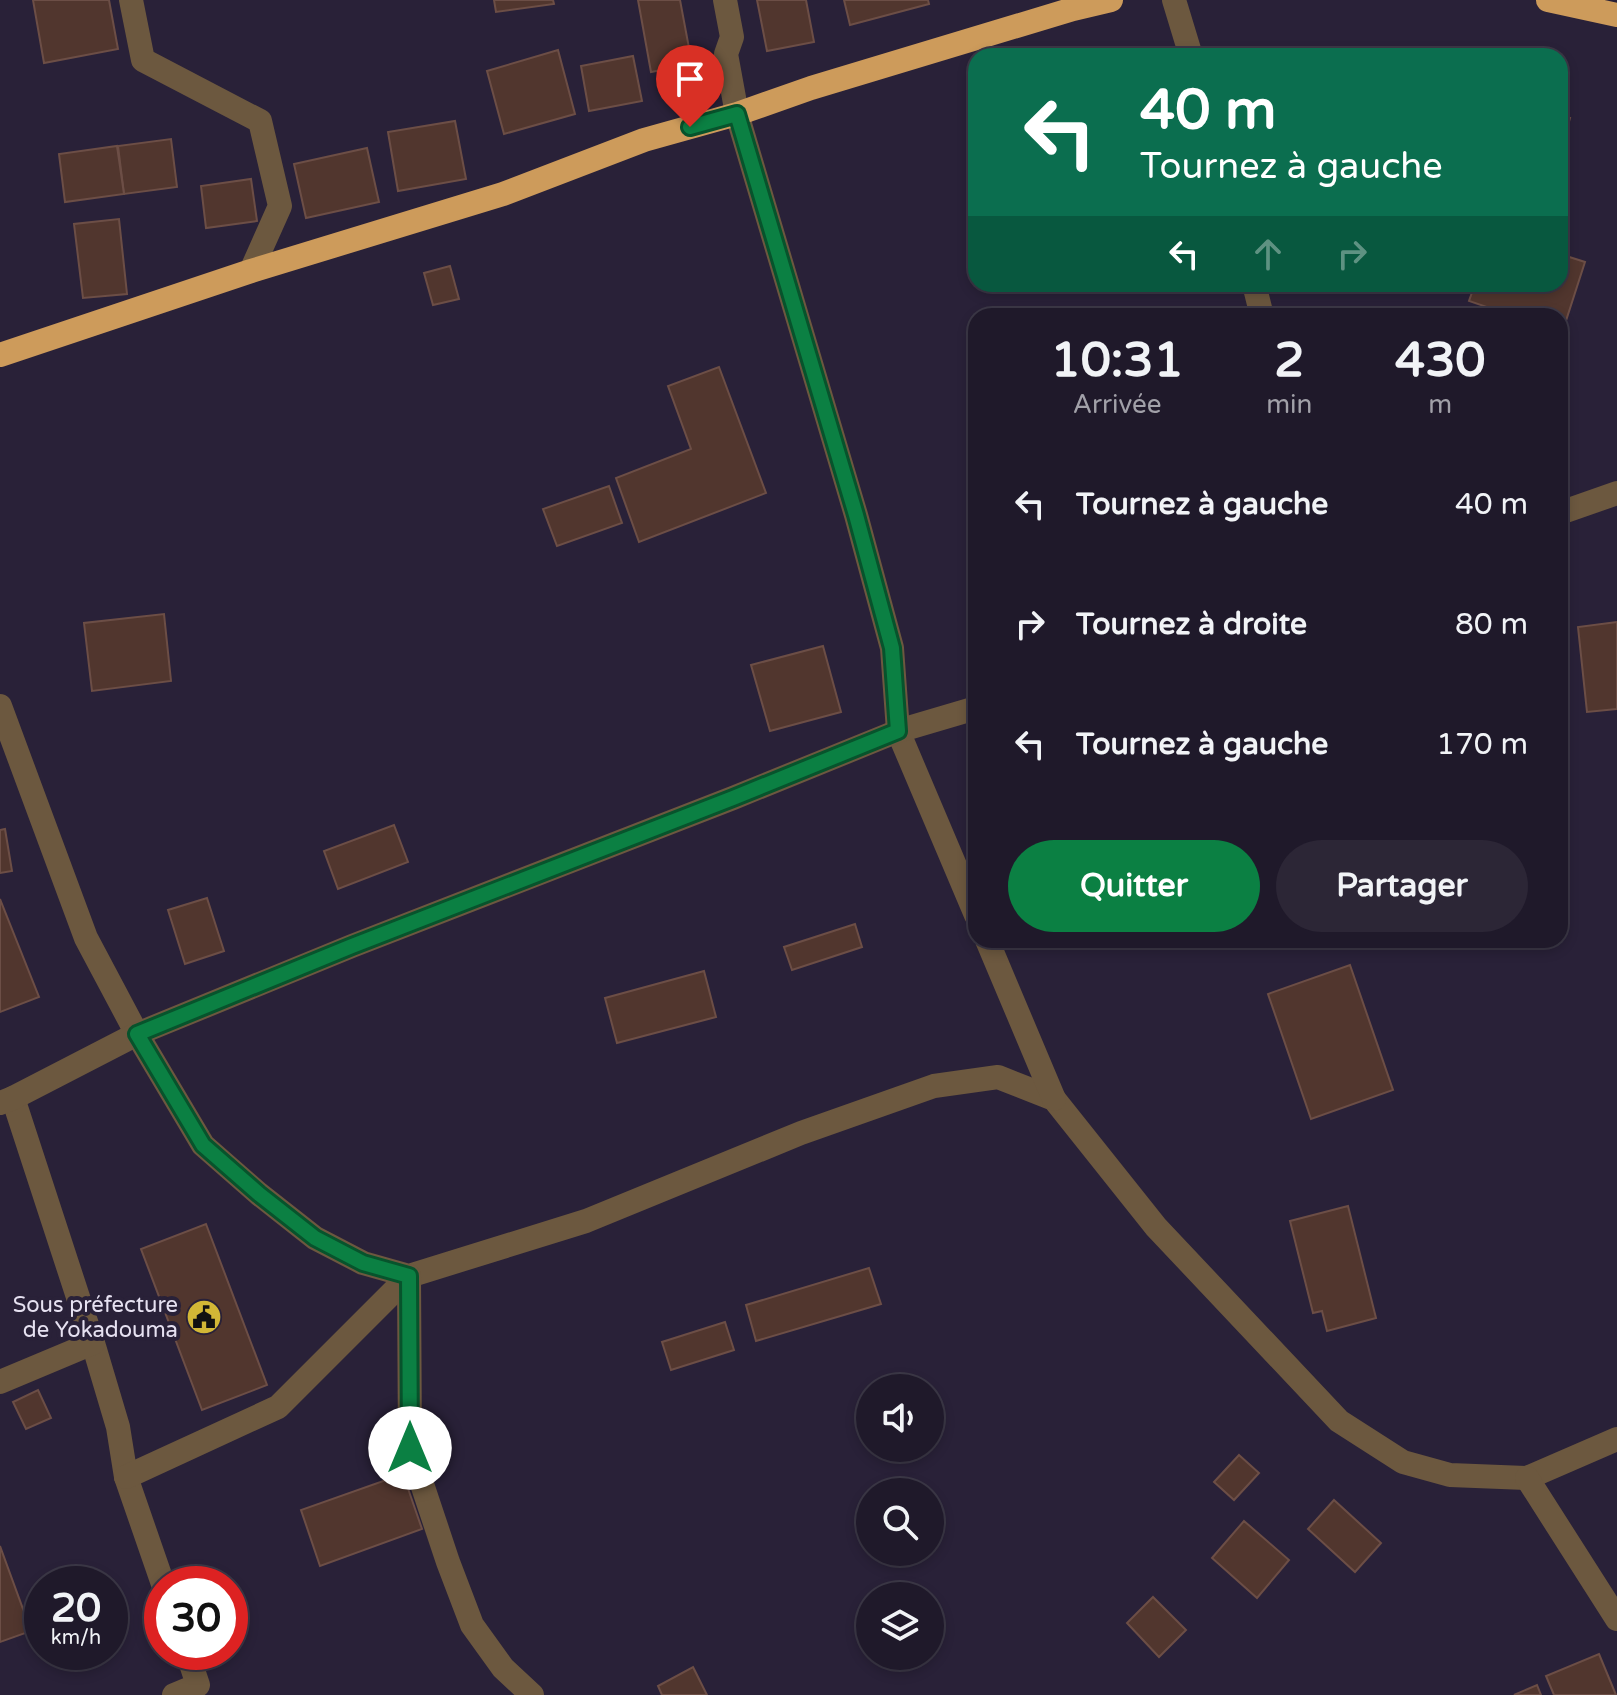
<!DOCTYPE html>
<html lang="fr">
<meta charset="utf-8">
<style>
:root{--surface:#1f192a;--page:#2c2636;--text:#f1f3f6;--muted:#a1a0a8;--line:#3c3847;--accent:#0b8043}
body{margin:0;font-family:"Varela Round",sans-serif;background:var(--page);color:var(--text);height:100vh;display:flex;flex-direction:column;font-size:30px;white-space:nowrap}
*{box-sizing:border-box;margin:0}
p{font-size:26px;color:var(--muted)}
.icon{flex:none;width:44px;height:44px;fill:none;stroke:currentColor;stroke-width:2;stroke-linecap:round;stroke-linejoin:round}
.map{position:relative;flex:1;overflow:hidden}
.details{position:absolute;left:968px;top:308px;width:600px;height:640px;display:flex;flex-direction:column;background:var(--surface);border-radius:24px;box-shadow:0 4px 12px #0003,0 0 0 2px var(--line)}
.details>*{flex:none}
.top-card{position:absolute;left:968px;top:48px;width:600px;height:244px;border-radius:24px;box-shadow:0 4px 12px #0003,0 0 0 2px var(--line);background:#0b6e4f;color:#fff;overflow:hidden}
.tools{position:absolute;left:856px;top:1374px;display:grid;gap:16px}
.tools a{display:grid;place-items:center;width:88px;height:88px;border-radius:50%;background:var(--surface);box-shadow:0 4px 12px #0003,0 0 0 2px var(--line);font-size:40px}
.speed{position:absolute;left:24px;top:1566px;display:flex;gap:16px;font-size:40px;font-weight:700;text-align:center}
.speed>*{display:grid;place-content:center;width:104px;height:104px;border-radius:50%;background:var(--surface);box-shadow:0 4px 12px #0003,0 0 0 2px var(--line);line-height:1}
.speed small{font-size:20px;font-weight:400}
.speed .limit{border:12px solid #d22;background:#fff;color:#111}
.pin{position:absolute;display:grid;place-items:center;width:68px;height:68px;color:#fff;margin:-82px -34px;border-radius:50% 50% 50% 0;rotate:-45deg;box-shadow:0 0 8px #0007}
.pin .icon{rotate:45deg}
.me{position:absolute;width:88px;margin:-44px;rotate:0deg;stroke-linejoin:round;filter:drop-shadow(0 0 6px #0008)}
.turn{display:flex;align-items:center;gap:28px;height:168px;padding:0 40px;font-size:36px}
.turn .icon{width:104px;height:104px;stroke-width:2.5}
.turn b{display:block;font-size:56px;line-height:68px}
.lanes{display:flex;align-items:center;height:76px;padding:0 40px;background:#0003;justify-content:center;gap:40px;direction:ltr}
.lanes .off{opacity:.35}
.eta{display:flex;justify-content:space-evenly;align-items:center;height:136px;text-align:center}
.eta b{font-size:48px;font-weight:800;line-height:56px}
.button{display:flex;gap:16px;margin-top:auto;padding:16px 40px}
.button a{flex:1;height:92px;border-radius:48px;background:var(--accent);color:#fff;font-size:32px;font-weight:800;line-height:92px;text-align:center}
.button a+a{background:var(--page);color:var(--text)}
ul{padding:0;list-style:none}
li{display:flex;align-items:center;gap:24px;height:120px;padding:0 40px}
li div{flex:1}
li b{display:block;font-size:30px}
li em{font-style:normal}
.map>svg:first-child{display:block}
.building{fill:#51362e;stroke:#6c4e46;stroke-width:2}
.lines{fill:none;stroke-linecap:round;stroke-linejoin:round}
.minor{stroke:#6c583f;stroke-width:24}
.highway{stroke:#cd9b5b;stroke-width:24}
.route-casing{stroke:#07532c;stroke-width:20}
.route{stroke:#0b8043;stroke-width:14}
.labels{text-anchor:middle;stroke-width:8;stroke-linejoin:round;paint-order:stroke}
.poi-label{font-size:22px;fill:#e6e1f1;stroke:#292138;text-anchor:end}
</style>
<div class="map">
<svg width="1617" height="1695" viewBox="0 0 1617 1695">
<rect width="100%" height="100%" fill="#292138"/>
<g class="building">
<polygon points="33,0 109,0 118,49 44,63"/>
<polygon points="494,0 553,0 554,4 496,12"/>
<polygon points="638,0 680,0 692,64 651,72"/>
<polygon points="757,0 806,0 814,42 767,51"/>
<polygon points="844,0 928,0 929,4 850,25"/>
<polygon points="558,50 575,114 504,134 487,71"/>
<polygon points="633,56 642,101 589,111 581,66"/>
<polygon points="1560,115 1570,118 1561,151 1560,151"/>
<polygon points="455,121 466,179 398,191 388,132"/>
<polygon points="171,139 177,187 124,194 118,146"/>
<polygon points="117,146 124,194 65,202 59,154"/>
<polygon points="367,148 379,202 306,218 294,164"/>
<polygon points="251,179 257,221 206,228 201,186"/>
<polygon points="119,219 127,294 83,298 74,224"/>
<polygon points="1560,254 1585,262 1562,333 1560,332 1560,316 1513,316 1469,301 1475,284 1560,284"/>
<polygon points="450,266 459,299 433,305 424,273"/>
<polygon points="719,367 766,493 639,542 616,478 691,449 668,386"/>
<polygon points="609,486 622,523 557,546 543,509"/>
<polygon points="164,614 171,681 92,691 84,623"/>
<polygon points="1617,622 1617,709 1587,712 1578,627"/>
<polygon points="823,646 841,712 770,731 751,665"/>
<polygon points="394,825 408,862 338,889 324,851"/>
<polygon points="5,829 12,871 0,873 0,830"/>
<polygon points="207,898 224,951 185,964 168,910"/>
<polygon points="0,899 39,997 0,1012"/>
<polygon points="855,924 862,947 792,970 784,947"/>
<polygon points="1350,965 1393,1090 1311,1119 1268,994"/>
<polygon points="704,971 716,1017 617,1043 605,998"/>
<polygon points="1348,1206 1376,1318 1327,1331 1322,1311 1313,1313 1290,1221"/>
<polygon points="206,1224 267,1385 202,1410 141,1249"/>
<polygon points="869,1268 881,1304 756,1341 746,1305"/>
<polygon points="725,1322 734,1350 671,1370 662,1342"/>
<polygon points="38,1390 51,1418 26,1429 13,1402"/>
<polygon points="1239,1455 1259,1473 1234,1500 1214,1482"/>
<polygon points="403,1474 422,1529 320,1566 301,1510"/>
<polygon points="1334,1500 1381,1543 1355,1572 1308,1529"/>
<polygon points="1244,1521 1289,1560 1257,1598 1212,1558"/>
<polygon points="0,1546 31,1631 0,1642"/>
<polygon points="1153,1597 1186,1630 1159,1657 1127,1623"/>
<polygon points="1599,1654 1616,1695 1554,1695 1546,1676"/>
<polygon points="693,1667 707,1695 662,1695 658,1686"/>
<polygon points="1537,1685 1541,1695 1514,1695"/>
</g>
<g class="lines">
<g class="minor">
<polyline points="131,0 143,60 260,121 280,206 251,271"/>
<polyline points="725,0 732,37 726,54 737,114 856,515 892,648 898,731 976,915"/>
<polyline points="1174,0 1191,56"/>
<polyline points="1254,284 1262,316"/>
<polyline points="1560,513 1617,493"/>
<polyline points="0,706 86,938 137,1034 203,1145 259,1194 315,1238 363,1263 409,1276 586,1221 801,1133 934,1086 998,1077 1054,1099 1156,1227 1339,1421 1403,1462 1450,1475 1527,1478 1617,1439"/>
<polyline points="987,940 1054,1099"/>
<polyline points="13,1098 93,1343 118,1427 126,1477 163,1584"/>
<polyline points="0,1103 13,1098 137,1034 352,946 733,798 898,731 976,708"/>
<polyline points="409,1276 410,1448 448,1562 472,1625 503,1668 532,1695"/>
<polyline points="0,1382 93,1343"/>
<polyline points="126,1477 278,1407 409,1276"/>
<polyline points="1527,1478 1617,1619"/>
<polyline points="174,1695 198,1685 187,1652"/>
</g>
<g class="highway">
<polyline points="1548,0 1617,15"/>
<polyline points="0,355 251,271 503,194 644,140 737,114 811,88 1073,9 1111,0"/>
</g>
</g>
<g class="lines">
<defs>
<polyline id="route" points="410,1448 409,1276 363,1263 315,1238 259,1194 203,1145 137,1034 352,946 733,798 898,731 892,648 856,515 737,114 690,127"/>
</defs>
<use href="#route" class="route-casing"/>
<use href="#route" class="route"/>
</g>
<defs>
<symbol id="civic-disc" viewBox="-11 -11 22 22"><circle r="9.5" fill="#d2b736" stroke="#292138"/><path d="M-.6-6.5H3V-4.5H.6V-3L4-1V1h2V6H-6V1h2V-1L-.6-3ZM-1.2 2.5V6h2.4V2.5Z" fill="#111"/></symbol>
</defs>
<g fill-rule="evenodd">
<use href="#civic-disc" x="184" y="1297" width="40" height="40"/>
</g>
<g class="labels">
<g class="poi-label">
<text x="178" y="1312">Sous préfecture<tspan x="178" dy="25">de Yokadouma</tspan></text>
</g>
</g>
</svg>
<div class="tools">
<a><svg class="icon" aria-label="sound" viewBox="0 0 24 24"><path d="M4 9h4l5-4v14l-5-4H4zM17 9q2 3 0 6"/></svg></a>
<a><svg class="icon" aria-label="search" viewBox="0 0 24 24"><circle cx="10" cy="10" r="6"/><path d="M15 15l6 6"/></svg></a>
<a><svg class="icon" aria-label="layers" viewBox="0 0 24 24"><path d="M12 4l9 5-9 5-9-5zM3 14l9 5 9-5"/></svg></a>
</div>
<div class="speed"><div>20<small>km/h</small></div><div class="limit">30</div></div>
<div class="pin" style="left:690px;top:127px;background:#d93025"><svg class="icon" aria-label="arrive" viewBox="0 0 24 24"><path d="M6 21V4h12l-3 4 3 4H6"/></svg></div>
<svg class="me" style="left:410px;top:1448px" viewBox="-20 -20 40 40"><circle r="19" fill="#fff"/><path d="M0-13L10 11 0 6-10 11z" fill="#0b8043"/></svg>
<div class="top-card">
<div class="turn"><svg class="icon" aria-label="left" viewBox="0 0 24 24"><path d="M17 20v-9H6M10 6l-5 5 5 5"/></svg><div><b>40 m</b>Tournez à gauche</div></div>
<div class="lanes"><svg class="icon" aria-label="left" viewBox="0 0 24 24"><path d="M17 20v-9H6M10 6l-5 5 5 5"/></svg><svg class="icon off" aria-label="ahead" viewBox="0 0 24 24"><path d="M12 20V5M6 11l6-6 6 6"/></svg><svg class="icon off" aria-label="right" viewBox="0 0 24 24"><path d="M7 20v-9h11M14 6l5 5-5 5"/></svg></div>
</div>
<section class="details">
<div class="eta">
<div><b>10:31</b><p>Arrivée</p></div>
<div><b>2</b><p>min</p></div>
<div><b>430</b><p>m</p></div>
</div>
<ul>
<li><svg class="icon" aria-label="left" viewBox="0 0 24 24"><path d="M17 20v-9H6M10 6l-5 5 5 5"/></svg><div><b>Tournez à gauche</b></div><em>40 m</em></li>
<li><svg class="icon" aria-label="right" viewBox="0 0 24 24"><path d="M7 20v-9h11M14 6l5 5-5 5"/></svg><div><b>Tournez à droite</b></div><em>80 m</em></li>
<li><svg class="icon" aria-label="left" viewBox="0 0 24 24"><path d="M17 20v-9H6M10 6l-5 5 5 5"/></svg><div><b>Tournez à gauche</b></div><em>170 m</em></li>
</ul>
<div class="button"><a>Quitter</a><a>Partager</a></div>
</section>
</div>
